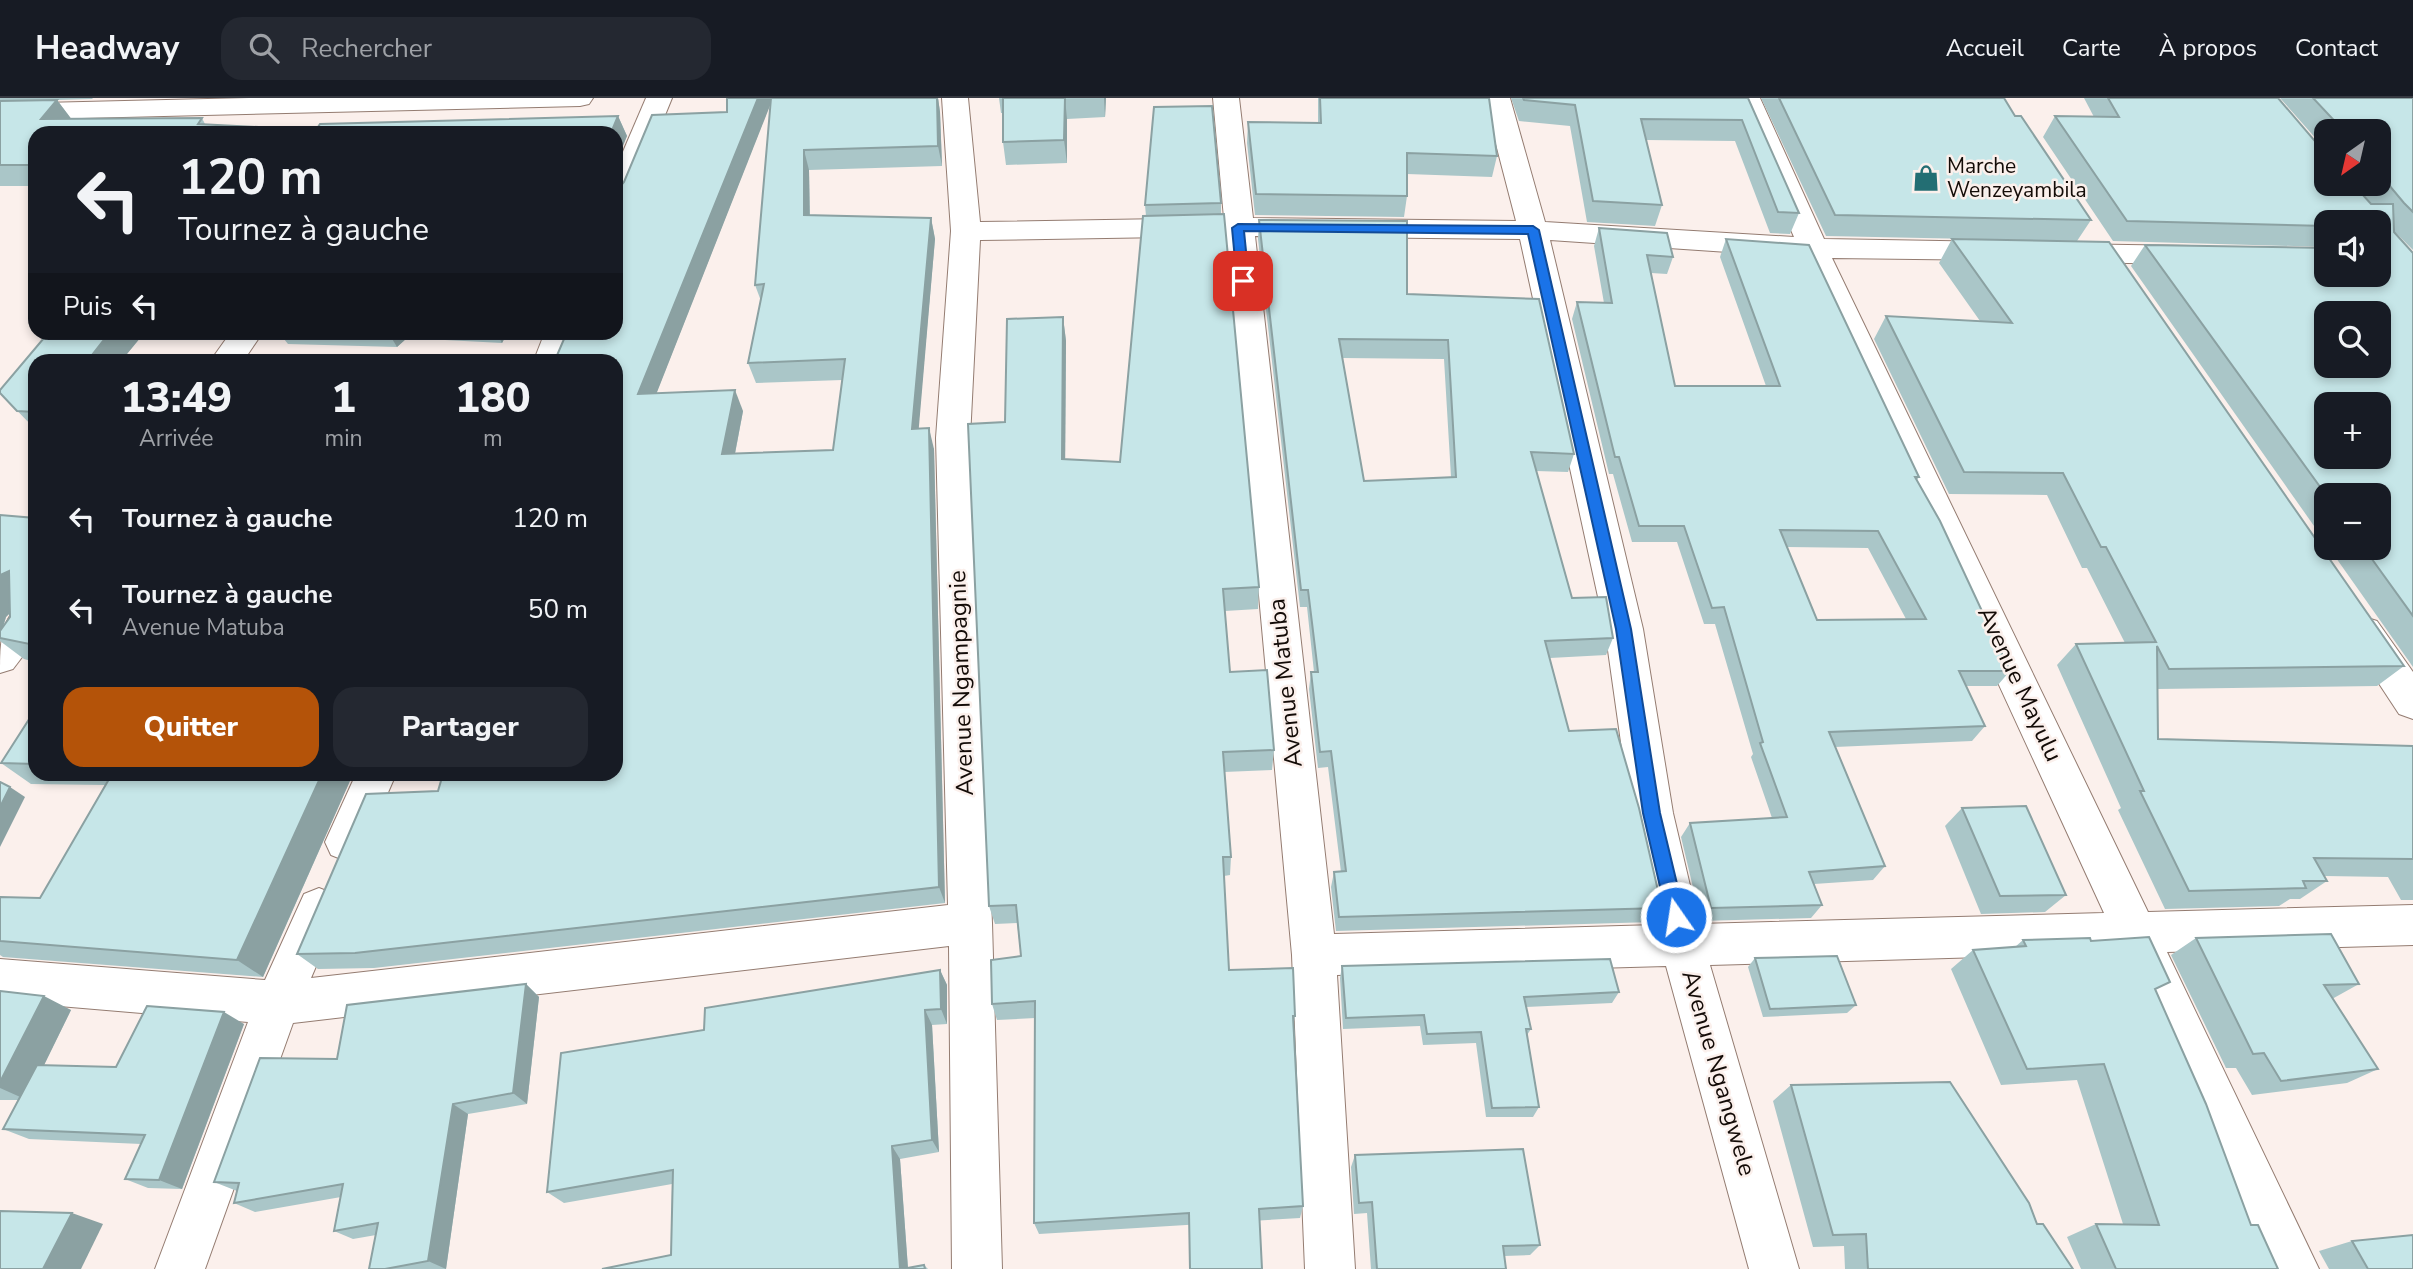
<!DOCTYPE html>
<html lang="fr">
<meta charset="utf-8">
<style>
:root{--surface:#171b24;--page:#242831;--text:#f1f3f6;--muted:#9ea1a6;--line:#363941;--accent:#b45309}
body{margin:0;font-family:"Nunito Sans",sans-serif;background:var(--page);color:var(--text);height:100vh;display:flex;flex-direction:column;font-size:26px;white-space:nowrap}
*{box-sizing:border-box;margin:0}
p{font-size:23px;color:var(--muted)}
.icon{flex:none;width:38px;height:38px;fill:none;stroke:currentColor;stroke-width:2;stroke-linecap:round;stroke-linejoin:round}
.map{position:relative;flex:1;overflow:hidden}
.side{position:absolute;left:28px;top:256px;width:595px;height:427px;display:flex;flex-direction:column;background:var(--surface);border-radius:21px;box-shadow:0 4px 10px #0003}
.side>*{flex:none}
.banner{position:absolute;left:28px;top:28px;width:595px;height:214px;border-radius:21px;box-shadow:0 4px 10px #0003;background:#171b24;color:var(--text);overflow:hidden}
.needle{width:46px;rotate:214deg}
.buttons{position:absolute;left:2314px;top:21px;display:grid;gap:14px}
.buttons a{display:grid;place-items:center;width:77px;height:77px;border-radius:14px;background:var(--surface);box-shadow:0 4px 10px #0003;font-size:35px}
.pin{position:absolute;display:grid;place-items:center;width:60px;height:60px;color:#fff;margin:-30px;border-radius:14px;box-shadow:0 4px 10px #0006}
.me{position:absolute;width:77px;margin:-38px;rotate:347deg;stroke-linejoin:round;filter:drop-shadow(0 0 5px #0008)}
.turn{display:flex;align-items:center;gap:24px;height:147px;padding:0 35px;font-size:32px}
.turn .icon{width:91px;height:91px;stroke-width:2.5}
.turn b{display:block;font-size:49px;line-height:60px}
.then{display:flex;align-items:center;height:66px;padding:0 35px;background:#0003;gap:14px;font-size:26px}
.eta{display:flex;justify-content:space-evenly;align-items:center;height:119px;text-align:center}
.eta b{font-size:42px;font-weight:800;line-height:49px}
.button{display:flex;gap:14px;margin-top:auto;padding:14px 35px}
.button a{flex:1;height:80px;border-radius:21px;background:var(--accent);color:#fff;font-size:28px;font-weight:800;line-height:80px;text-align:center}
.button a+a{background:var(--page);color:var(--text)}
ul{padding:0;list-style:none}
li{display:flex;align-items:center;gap:21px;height:91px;padding:0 35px}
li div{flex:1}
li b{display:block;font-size:26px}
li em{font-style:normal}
header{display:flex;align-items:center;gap:42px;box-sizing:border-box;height:98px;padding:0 35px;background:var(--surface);border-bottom:2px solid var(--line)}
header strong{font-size:33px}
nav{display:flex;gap:38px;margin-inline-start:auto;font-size:24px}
.search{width:490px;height:63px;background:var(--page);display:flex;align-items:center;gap:18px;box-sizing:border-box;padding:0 24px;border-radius:21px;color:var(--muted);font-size:26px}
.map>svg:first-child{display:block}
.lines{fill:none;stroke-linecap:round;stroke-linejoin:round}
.minor-casing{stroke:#947c71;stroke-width:2}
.minor{fill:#fff;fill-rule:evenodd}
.wall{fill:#aac6c8;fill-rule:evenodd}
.shaded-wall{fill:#8ba1a2}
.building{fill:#c6e6e8;stroke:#8ba1a2;stroke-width:2;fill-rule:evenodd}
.route{fill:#1a73e8;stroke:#114b97;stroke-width:2}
.labels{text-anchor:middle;stroke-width:5;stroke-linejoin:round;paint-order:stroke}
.far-poi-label{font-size:21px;fill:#130b07;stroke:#fbf0ec;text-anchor:start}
.street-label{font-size:24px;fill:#130b07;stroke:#fbf0ec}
</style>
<header>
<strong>Headway</strong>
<div class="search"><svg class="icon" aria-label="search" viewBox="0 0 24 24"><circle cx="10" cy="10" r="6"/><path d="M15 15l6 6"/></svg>Rechercher</div>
<nav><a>Accueil</a><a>Carte</a><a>À propos</a><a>Contact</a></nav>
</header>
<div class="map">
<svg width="2413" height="1171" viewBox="0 0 2413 1171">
<rect width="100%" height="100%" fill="#fbf0ec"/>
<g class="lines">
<defs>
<g id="minor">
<polygon points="249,0 593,0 589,6 580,8 0,22 0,6"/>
<polygon points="646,0 672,0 630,103 626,109 616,112 616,70"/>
<path d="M 942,0 L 968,0 L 980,124 L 1224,120 L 1213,0 L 1239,0 L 1253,120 L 1516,123 L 1484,0 L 1510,0 L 1545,124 L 1794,139 L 1734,0 L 1760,0 L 1824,141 L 1998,144 L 2008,146 L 2013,153 L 2008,160 L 1998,162 L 1832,160 L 2148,814 L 2413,807 L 2413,847 L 2167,854 L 2319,1171 L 2268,1171 L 2123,855 L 1710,867 L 1799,1171 L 1749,1171 L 1666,868 L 1337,877 L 1355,1171 L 1305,1171 L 1292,857 L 1226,138 L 980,142 L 970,340 L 992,825 L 1002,1171 L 952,1171 L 949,848 L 293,925 L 205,1171 L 155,1171 L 248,924 L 0,903 L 0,861 L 265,882 L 304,796 L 319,790 L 334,796 L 341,810 L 311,880 L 948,807 L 936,340 L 951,133 ZM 1255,138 L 1520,141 L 1605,531 L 1631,715 L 1656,827 L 1334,836 ZM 1550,142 L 1802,159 L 2104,815 L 1699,826 L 1673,715 L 1643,531 Z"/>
<polygon points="2065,146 2191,148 2202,150 2206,157 2202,164 2191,166 2065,164 2055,162 2050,155 2055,148"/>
<polygon points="231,234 263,234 244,262 211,262"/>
<polygon points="545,234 576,234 566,262 534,262"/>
<path d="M 35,499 L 35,542 L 13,571 L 0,575 C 0,543 0,512 35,499 Z"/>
<polygon points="2364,519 2377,523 2413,574 2413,621 2399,616 2345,534 2351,523"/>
<polygon points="356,676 396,676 361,757 346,763 331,757 325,744"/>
</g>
</defs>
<use href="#minor" class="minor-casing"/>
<use href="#minor" class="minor"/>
</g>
<g class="wall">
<polygon points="0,0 93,0 92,1 57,2 71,21 202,20 205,26 316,32 320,26 618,18 627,38 616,64 616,35 35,35 35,88 0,88"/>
<path d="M 727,0 L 938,0 L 940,14 L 942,68 L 809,72 L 810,117 L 931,120 L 935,141 L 918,331 L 934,351 L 945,805 L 374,870 L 318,871 L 297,856 L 438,693 L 616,262 L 566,236 L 565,234 L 616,234 L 618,91 L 727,14 ZM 771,4 L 755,187 L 761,203 L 748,265 L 756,285 L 842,282 L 833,352 L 735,356 L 743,313 L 656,296 Z"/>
<polygon points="999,0 1106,0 1105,19 1067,21 1067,65 1006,67 1003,44 1003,15 1001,15"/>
<polygon points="1318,0 1489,0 1497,58 1492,79 1407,76 1407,98 1404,119 1255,117 1247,45 1248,24 1318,25"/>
<polygon points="1511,0 1748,0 1799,115 1790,136 1770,135 1735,43 1646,42 1662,107 1655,128 1587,124 1570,28 1519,23"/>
<polygon points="1761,0 2004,0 2015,18 2091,122 2077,143 1826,138"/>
<polygon points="2084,0 2278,0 2326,56 2361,95 2354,86 2378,86 2378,33 2326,33 2326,52 2280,0 2413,0 2413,152 2394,133 2413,155 2413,569 2329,450 2378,450 2326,397 2326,445 2131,168 2145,147 2326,177 2378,124 2326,124 2326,149 2113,143 2043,39 2055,18 2094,19"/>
<polygon points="1221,105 1221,117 1259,489 1258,511 1225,513 1230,574 1274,652 1272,672 1224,674 1231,759 1230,777 1224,778 1229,872 1295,918 1293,929 1303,1108 1300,1120 1039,1136 1034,1125 1035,920 997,922 992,906 1021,858 1017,825 995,826 989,808 1005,324 1063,219 1066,243 1065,361 1120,364 1146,118 1145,107"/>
<path d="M 1259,122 L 1407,196 L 1574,356 L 1568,374 L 1536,373 L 1572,500 L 1613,540 L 1606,557 L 1550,560 L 1569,633 L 1662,810 L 1653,824 L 1336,833 L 1331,789 L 1334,774 L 1341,774 L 1328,669 L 1318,670 L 1309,591 L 1311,574 L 1314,574 L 1307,509 L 1300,509 L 1258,141 ZM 1342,260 L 1444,261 L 1451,379 L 1364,383 Z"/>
<path d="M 1599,130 L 1673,159 L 1667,176 L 1651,175 L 1675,288 L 1766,288 L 1720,159 L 1726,141 L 1919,379 L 1917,382 L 2010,573 L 1997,588 L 1966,588 L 1985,628 L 1972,643 L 1835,649 L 1885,768 L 1873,782 L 1814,786 L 1822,807 L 1811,820 L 1701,823 L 1681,739 L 1690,725 L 1772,720 L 1751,659 L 1753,656 L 1715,526 L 1704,526 L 1677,444 L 1632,444 L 1613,376 L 1609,376 L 1572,221 L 1577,204 L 1604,205 L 1594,148 ZM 1787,449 L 1868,450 L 1906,521 L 1817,522 Z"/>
<polygon points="1952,141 2404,568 2377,588 2157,591 2158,641 2413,648 2413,802 2401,802 2388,779 2325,778 2327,783 2300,801 2290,801 2279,808 2165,811 2118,712 2121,710 2057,567 2076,546 2125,545 2087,470 2082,470 2047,397 1949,396 1874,241 1886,218 1980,223 1939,165"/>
<polygon points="49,234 145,234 122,262 35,262 35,331 0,295 0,292"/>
<polygon points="265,234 508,234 502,245 407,240 397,249 288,246 280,236"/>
<path d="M 0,417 L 35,420 L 35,564 L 24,561 L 0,543 ZM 10,515 L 10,519 L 3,530 L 6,519 Z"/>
<polygon points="35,612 35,676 353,676 263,879 3,859 0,857 0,799 40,800 105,687 31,686 1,665"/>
<polygon points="1962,710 2066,797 2045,814 1981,816 1945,728"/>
<polygon points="2196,840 2359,886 2332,901 2378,971 2347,985 2252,997 2236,970 2226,970 2171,857"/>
<polygon points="2023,842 2091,843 2156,893 2251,1127 2278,1171 2081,1171 2067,1139 2096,1126 2123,1126 2077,982 2001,987 1951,871 1973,852 2015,849"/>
<polygon points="1755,860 1856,907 1847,915 1763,919 1748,869"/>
<polygon points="1342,868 1619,894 1612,905 1526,909 1531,931 1527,937 1539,1009 1533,1019 1486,1019 1476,945 1423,947 1420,928 1343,931 1340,880"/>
<polygon points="940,872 947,887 947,926 932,927 939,1054 900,1061 908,1170 924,1167 928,1171 602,1171 671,1157 672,1086 564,1105 547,1094 704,932"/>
<polygon points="526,886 539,899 527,1006 468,1016 446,1171 369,1171 376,1137 353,1141 334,1133 341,1099 255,1114 234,1105 237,1093 214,1084 337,961"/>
<polygon points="0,893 71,912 44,967 116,969 244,926 182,1091 148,1090 125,1081 141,1046 29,1041 3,1031 18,1002 0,1002"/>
<polygon points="1791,987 2037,1126 2073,1171 1845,1171 1844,1148 1813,1149 1773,1003"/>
<polygon points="1355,1057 1540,1147 1530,1157 1504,1158 1506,1171 1371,1171 1367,1115 1354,1116 1351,1069"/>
<polygon points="2352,1143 2413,1171 2329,1171 2319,1153"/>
</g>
<g class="shaded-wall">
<polygon points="758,0 773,0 648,317 638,296"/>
<polygon points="937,0 938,0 940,14 942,68 938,48"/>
<polygon points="1065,0 1067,21 1067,65 1064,42"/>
<polygon points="1104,0 1106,0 1105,19"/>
<polygon points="57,2 73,23 41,21"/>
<polygon points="618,18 627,38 616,64 616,35 611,35"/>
<polygon points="804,52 809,72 810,138 804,117"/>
<polygon points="931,120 935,141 917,351 912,331"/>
<polygon points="1063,219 1066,243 1065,384 1062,361"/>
<polygon points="110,234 145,234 122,262 88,262"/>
<polygon points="388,234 403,234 407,240 397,249"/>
<polygon points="496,234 508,234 502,245"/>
<polygon points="735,292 743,313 731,376 722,356"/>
<polygon points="929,330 934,351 945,805 939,789"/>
<polygon points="9,473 22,503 6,519 0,538 0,477"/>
<polygon points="322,676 353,676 263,879 237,862"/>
<polygon points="10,689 25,699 0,749 0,709"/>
<polygon points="940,872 947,887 947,926 941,911"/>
<polygon points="526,886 539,899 527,1006 513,995"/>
<polygon points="44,898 71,912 27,1002 0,990 0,984"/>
<polygon points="925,912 932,927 939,1054 932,1042"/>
<polygon points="224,914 244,926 182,1091 159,1082"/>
<polygon points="453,1006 468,1016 446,1171 428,1163"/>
<polygon points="892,1048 900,1061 908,1171 900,1171"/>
<polygon points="72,1115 103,1126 81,1171 43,1171"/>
</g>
<g class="building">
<polygon points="727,0 758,0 638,296 735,292 722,356 833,352 845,261 748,265 764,186 755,187 771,0 937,0 938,48 804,52 804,117 931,120 912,331 929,330 939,789 355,855 297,856 366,696 438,693 443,676 616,676 616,262 555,262 567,234 616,234 616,91 618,91 624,84 652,17 727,14"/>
<polygon points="1003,0 1065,0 1064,42 1003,44"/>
<polygon points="1320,0 1489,0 1497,58 1407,55 1407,98 1256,96 1248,24 1321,25"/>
<polygon points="1523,0 1748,0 1799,115 1778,114 1742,22 1641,21 1662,107 1593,103 1575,7 1524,2"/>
<polygon points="1779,0 2004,0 2015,18 2021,18 2091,122 1835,117"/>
<path d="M 2108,0 L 2278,0 L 2326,56 L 2326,86 L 2353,86 L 2371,106 L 2393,106 L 2394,134 L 2413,155 L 2413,518 L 2364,450 L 2378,450 L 2378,397 L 2326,397 L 2145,147 L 2326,150 L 2326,177 L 2378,177 L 2378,124 L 2326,124 L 2326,128 L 2127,123 L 2055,18 L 2119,19 ZM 2326,215 L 2378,215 L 2378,268 L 2326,268 ZM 2326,306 L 2378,306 L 2378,359 L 2326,359 Z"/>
<polygon points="2313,0 2413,0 2413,114 2404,105 2378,74 2378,33 2344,33"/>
<polygon points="57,2 41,21 202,20 198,26 316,32 320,26 618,18 611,35 35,35 35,67 0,67 0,3"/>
<polygon points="1212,8 1221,105 1145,107 1154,9"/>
<polygon points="1224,116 1259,489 1223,491 1230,574 1267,572 1274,652 1223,654 1231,759 1223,759 1229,872 1293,870 1295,918 1293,918 1303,1108 1259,1111 1262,1171 1190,1171 1189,1115 1034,1125 1035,903 992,906 991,862 1021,858 1016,807 989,808 968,326 1005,324 1007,221 1063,219 1062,361 1120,364 1143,118"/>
<path d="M 1259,122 L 1407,123 L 1407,196 L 1539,201 L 1574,356 L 1531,354 L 1572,500 L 1606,499 L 1613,540 L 1545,543 L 1569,633 L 1616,631 L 1639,710 L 1662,810 L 1339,819 L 1334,774 L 1346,773 L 1331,653 L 1320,654 L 1311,574 L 1318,574 L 1308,492 L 1301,492 ZM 1339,241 L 1448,242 L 1456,379 L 1364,383 Z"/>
<path d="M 1599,130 L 1667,135 L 1673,159 L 1647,157 L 1675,288 L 1780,288 L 1726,141 L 1809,147 L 1919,379 L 1915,379 L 1940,423 L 2010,573 L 1959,573 L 1985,628 L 1829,634 L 1885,768 L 1809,774 L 1822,807 L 1711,810 L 1690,725 L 1787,719 L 1760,645 L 1763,644 L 1724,509 L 1712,510 L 1684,428 L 1639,428 L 1619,359 L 1615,359 L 1577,204 L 1612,205 ZM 1780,432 L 1878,433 L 1926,521 L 1817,522 Z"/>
<polygon points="1952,141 2109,144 2404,568 2169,571 2157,548 2158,641 2413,648 2413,761 2314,760 2327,783 2303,783 2306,790 2189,793 2140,693 2144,693 2076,546 2156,544 2106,449 2101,449 2063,375 1964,374 1886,218 2012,225"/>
<polygon points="49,234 110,234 88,262 35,262 35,314 17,313 0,295 0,292"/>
<polygon points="0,417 35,420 35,553 30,552 35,547 0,540 0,533 10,519 9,473 0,477"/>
<polygon points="35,612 35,666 1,665"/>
<polygon points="112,676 322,676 237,862 0,843 0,799 40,800"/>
<polygon points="0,684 10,689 0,709"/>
<polygon points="2026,708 2066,797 2000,798 1962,710"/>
<polygon points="2331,836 2359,886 2324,887 2378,971 2281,983 2264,955 2253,956 2196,840"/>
<polygon points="2149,839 2170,884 2155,891 2206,1006 2251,1127 2258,1127 2278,1171 2116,1171 2096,1126 2159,1127 2104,966 2027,971 1973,852 2026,848 2023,842 2090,840 2091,843"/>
<polygon points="1837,858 1856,907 1770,911 1755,860"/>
<polygon points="1610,861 1619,894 1524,899 1531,931 1526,931 1539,1009 1492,1010 1481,934 1427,936 1424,917 1346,920 1342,868"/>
<polygon points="940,872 941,911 925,912 932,1042 892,1048 900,1171 602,1171 671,1157 673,1072 547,1094 561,955 704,932 705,910"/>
<polygon points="526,886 513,995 453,1006 428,1163 385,1171 369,1171 378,1125 334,1133 343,1086 234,1105 239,1085 214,1084 260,960 337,961 347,907"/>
<polygon points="0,893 44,898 0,984"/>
<polygon points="147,908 224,914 159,1082 125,1081 145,1037 3,1031 37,967 116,969"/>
<polygon points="1950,984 2029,1105 2037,1126 2043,1126 2073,1171 1868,1171 1866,1136 1833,1137 1791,987"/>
<polygon points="1523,1051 1540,1147 1503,1148 1506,1171 1377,1171 1372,1104 1359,1105 1355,1057"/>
<polygon points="0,1113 72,1115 43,1171 0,1171"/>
<polygon points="2413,1137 2413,1171 2368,1171 2352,1143"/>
<polygon points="924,1167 925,1171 902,1171"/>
</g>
<polygon class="route" points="1238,126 1533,128 1539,132 1631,531 1660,715 1685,819 1682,825 1676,827 1670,825 1667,819 1643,715 1616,531 1528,136 1244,133 1249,183 1243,187 1237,183 1232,130"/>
<defs>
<symbol id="shop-bare" viewBox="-9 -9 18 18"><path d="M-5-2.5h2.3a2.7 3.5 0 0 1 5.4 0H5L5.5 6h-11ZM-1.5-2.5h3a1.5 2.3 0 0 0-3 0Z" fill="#236e73" stroke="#fbf0ec" stroke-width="2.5" paint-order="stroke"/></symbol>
</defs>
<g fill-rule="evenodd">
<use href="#shop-bare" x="1907" y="61" width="38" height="38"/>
</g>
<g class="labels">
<g class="far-poi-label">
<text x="1947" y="75">Marche<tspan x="1947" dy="24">Wenzeyambila</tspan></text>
</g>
<g class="street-label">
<text transform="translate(961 585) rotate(-92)" y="8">Avenue Ngampagnie</text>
<text transform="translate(1285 585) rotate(-96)" y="8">Avenue Matuba</text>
<text transform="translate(2020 586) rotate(65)" y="8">Avenue Mayulu</text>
<text transform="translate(1719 975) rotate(74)" y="8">Avenue Ngangwele</text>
</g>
</g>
</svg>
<div class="buttons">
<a><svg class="needle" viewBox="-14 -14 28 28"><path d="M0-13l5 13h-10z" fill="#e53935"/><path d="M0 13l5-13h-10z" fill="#9ea1a6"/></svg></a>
<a><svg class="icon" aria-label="sound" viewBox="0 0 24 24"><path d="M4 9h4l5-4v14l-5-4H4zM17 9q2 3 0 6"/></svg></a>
<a><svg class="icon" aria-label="search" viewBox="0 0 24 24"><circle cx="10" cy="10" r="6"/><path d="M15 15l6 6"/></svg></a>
<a>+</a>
<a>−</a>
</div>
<div class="pin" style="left:1243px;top:183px;background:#d93025"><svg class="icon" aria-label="arrive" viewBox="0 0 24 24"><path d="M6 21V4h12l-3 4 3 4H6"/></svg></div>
<svg class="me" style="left:1676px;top:819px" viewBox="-20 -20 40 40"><circle r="17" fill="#1a73e8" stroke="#fff" stroke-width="3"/><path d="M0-11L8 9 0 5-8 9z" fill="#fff"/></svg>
<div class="banner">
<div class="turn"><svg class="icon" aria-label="left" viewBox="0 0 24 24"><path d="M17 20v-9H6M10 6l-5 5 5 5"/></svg><div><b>120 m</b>Tournez à gauche</div></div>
<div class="then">Puis<svg class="icon" aria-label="left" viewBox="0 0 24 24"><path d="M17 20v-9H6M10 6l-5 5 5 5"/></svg></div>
</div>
<section class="side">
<div class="eta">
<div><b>13:49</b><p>Arrivée</p></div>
<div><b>1</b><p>min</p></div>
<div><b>180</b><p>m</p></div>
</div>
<ul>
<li><svg class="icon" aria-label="left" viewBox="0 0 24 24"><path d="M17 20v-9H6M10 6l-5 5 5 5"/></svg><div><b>Tournez à gauche</b></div><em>120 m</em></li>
<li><svg class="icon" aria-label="left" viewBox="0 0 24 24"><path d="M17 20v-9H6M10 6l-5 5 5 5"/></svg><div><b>Tournez à gauche</b><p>Avenue Matuba</p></div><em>50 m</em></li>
</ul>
<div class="button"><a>Quitter</a><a>Partager</a></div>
</section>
</div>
